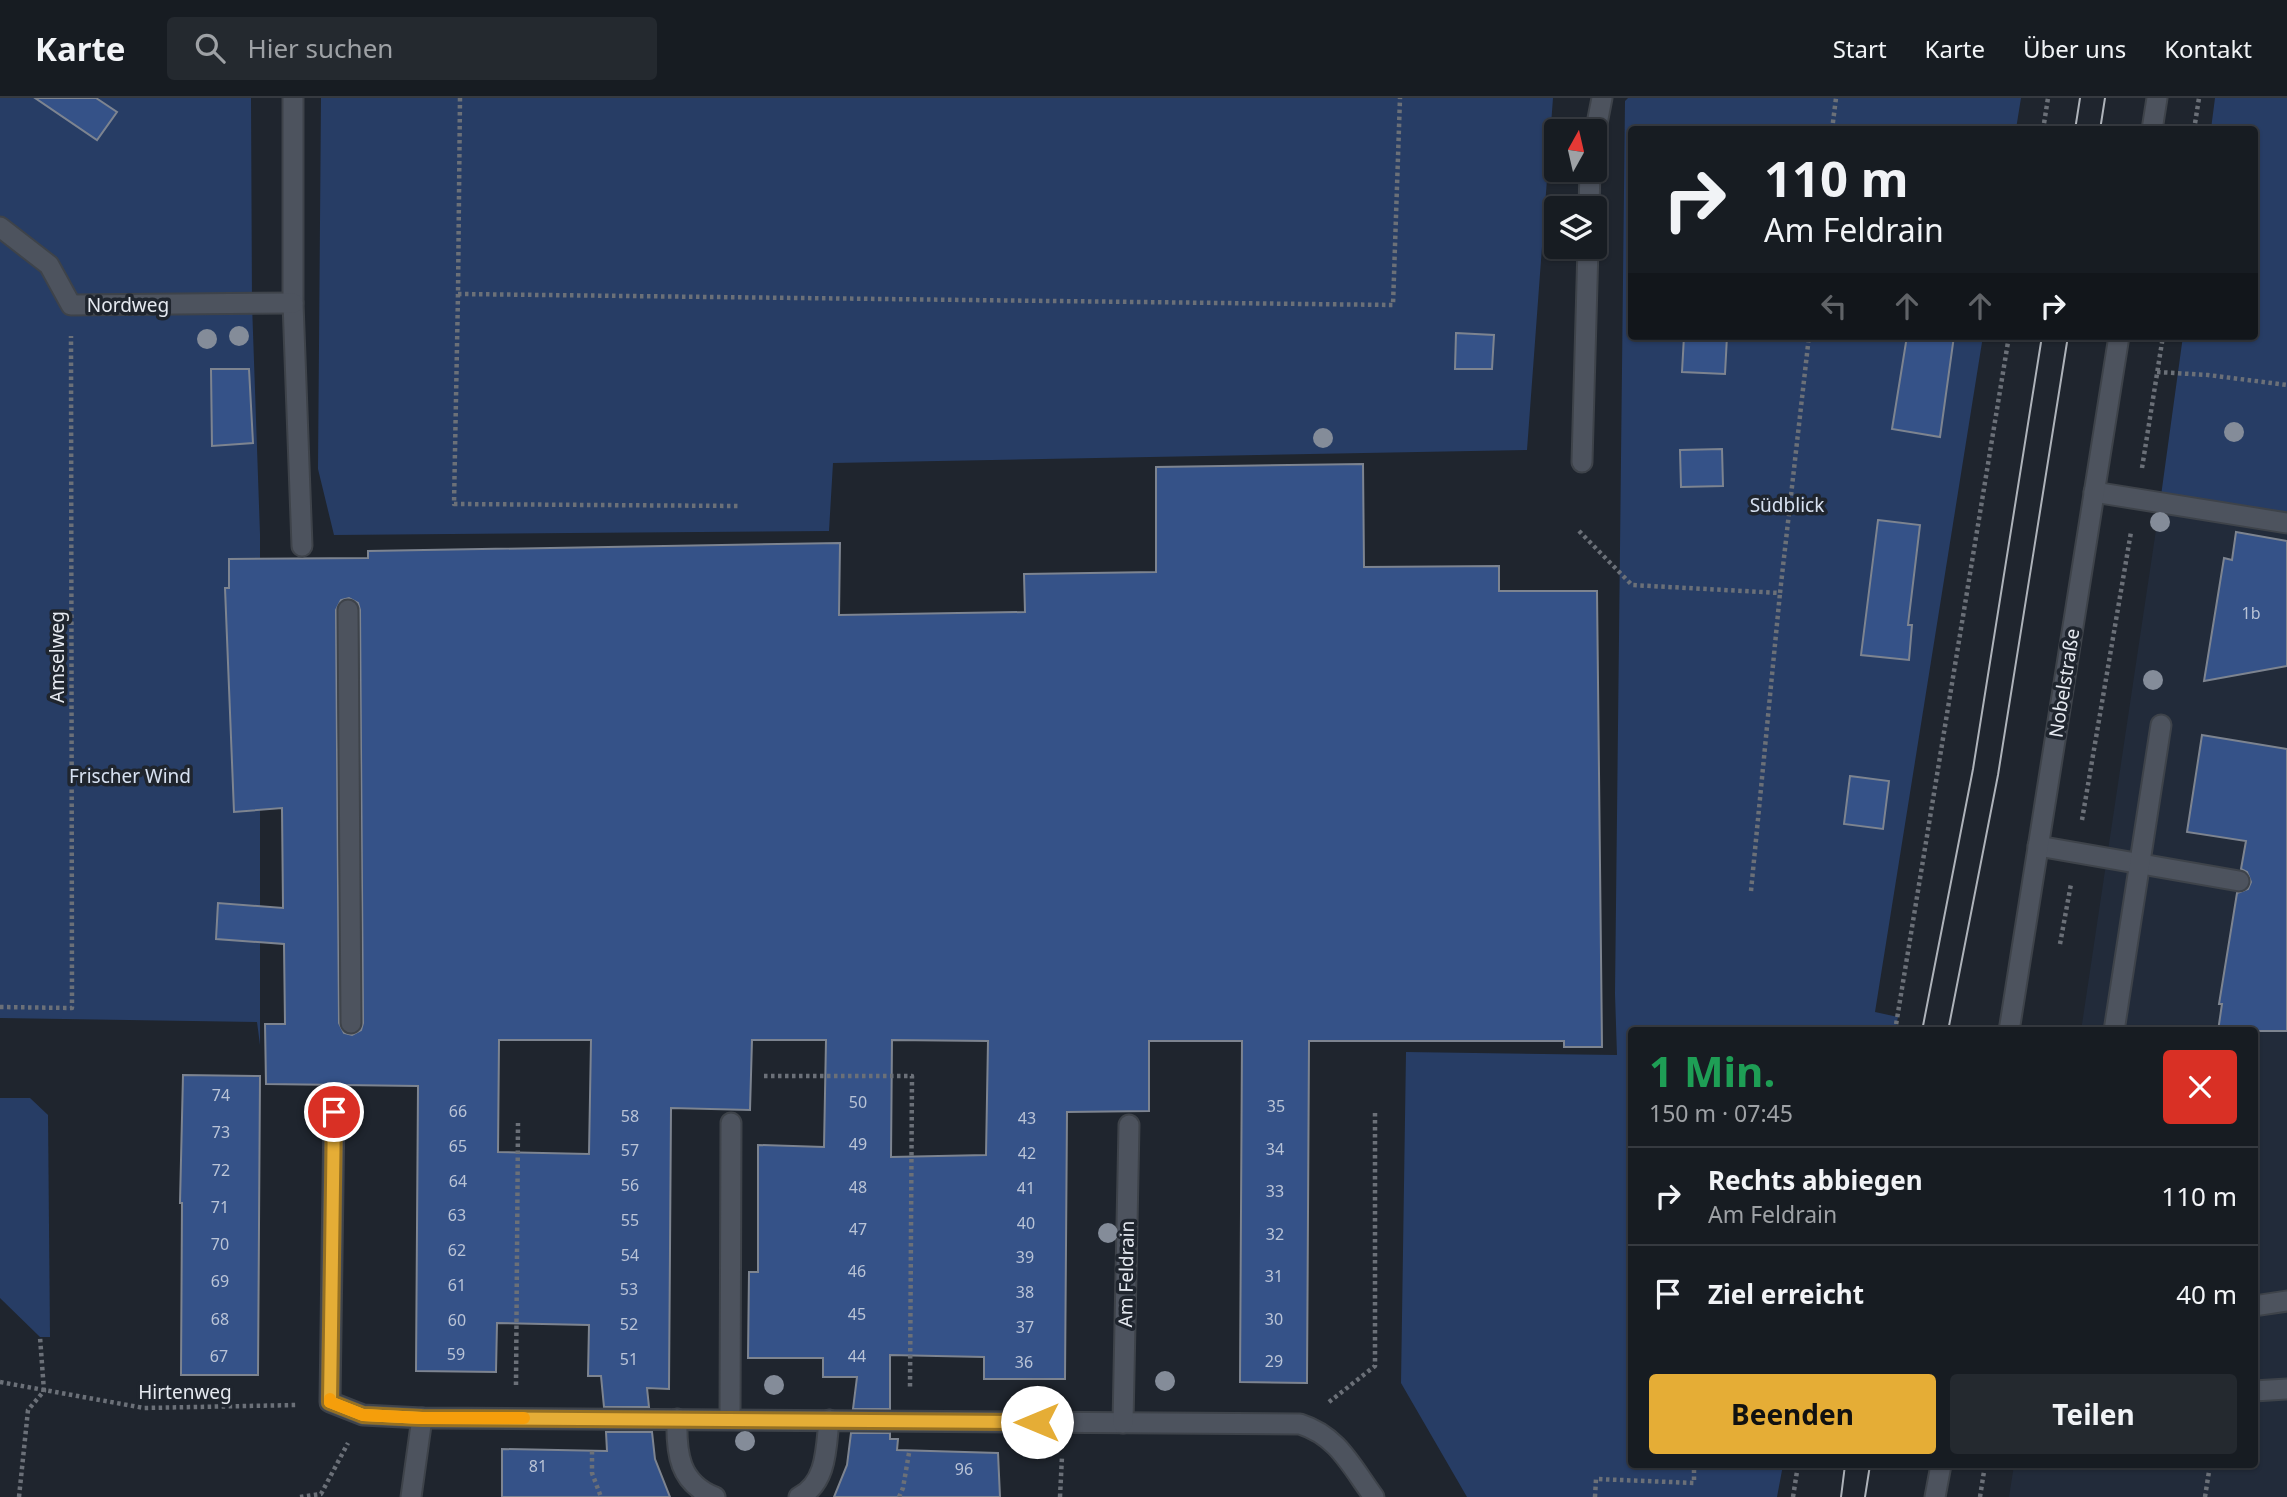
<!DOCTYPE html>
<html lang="de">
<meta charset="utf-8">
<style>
:root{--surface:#171c22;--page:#24292f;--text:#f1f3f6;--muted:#9ea1a5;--line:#363a40;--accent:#e5ad36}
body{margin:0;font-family:"Noto Sans",sans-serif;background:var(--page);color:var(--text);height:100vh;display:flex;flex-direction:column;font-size:26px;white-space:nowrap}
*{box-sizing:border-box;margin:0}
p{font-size:23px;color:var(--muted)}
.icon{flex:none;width:38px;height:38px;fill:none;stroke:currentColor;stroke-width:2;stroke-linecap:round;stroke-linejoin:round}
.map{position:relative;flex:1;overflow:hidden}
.drawer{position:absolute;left:1628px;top:929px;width:630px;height:441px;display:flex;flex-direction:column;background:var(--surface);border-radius:7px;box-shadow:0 2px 5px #0004,0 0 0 2px var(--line)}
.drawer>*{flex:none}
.top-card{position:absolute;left:1628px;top:28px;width:630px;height:214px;border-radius:7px;box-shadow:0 2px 5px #0004,0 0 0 2px var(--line);background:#171c22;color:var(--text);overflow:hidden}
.needle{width:46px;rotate:8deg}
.fabs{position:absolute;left:1544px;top:21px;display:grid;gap:14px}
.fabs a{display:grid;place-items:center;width:63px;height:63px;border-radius:7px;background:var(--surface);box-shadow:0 2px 5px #0004,0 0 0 2px var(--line);font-size:35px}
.pin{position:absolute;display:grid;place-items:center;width:60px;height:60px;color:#fff;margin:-30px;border:4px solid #fff;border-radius:50%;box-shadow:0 2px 7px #0007}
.me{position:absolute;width:77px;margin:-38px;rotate:270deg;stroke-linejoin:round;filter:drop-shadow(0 0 5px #0008)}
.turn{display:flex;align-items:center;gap:24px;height:147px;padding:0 21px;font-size:32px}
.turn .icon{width:91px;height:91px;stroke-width:2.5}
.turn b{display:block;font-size:49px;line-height:60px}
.lanes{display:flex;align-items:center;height:66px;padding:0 21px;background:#0003;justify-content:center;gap:35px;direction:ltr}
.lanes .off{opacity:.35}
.round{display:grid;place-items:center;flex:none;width:74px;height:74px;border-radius:7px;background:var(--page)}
.headline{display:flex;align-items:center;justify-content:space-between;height:119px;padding:0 21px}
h1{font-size:42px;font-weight:700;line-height:52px;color:#1e9e55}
.action{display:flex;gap:14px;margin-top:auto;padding:14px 21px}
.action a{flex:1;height:80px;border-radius:7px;background:var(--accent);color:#111;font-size:28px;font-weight:700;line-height:80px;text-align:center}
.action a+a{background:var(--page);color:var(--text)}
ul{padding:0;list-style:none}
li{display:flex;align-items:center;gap:21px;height:98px;padding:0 21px;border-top:2px solid var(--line)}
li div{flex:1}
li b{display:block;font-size:26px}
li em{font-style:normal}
header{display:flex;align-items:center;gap:42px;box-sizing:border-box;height:98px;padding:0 35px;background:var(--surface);border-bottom:2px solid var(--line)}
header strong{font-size:33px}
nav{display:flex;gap:38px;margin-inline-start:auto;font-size:24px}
.search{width:490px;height:63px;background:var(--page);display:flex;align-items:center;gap:18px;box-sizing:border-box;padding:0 24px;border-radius:7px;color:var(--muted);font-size:26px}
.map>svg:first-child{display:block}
.built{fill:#222b3a}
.green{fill:#273d65}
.building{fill:#355288;stroke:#7d8490;stroke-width:2;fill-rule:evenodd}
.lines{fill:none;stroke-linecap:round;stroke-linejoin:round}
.service-casing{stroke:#3e434a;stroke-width:23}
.minor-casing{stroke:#3e434a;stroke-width:23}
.secondary-casing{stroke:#3e434a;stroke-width:23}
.path{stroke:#6b7078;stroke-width:4.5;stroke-dasharray:3.5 3.5;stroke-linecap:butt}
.service{stroke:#4d535e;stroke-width:19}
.minor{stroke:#4d535e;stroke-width:19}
.secondary{stroke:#4d535e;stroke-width:19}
.tram{stroke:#aeb3ba;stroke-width:2}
.tree{fill:#848c99}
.route-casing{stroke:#957023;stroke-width:18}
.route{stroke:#e5ad36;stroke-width:12}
.slow{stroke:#f59e0b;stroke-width:12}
.labels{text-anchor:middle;stroke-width:7;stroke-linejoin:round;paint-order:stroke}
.number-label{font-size:16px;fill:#b9c3d6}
.street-label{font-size:19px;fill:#e5e9f0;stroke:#1f252e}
.park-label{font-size:19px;fill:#d7e1f1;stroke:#1f252e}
</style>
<header>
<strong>Karte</strong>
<div class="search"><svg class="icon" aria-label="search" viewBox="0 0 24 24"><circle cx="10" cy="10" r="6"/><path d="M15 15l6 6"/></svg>Hier suchen</div>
<nav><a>Start</a><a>Karte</a><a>Über uns</a><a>Kontakt</a></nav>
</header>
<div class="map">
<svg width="2287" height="1399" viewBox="0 0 2287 1399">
<rect width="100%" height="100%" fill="#1f252e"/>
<polygon class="built" points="2160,405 2287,423 2287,1399 2009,1399 2014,1367 2254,1367 2254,933 2081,933"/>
<g class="green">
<polygon points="0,0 251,0 252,206 260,436 260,947 257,924 0,920"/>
<polygon points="321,0 1553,0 1527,352 833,365 829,433 334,437 318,371"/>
<polygon points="1628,0 2021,0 2016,31 1631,32 1631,238 1983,238 1875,914 1898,919 1895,933 1631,933 1631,1367 1783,1367 1777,1399 1467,1399 1401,1285 1406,954 1617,957 1615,896 1625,3"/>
<polygon points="2215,0 2287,0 2287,423 2160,405 2183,238 2254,238 2254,32 2211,31"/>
<polygon points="0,1000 30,1000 48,1017 50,1239 40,1239 0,1200"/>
</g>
<g class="building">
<polygon points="35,0 96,0 117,14 97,42"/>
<polygon points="1456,235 1494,237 1492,271 1455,271"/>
<polygon points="1684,238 1727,238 1725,276 1682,274"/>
<polygon points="1907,238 1954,238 1940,339 1892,331"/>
<polygon points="211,271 249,271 253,345 212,348"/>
<polygon points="1722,351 1723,388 1681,389 1680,352"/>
<path d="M 1363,366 L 1364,469 L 1499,468 L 1499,493 L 1597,493 L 1602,949 L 1564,949 L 1564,943 L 1309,943 L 1307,1285 L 1240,1284 L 1242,943 L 1149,943 L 1149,1013 L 1067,1014 L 1065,1281 L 984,1281 L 984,1259 L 890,1257 L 890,1311 L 853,1311 L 857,1279 L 823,1279 L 823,1260 L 748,1260 L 749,1174 L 758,1174 L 758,1047 L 824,1049 L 826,942 L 752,942 L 750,1012 L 671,1010 L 669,1291 L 647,1290 L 649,1309 L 604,1309 L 601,1278 L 588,1278 L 589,1227 L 497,1225 L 496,1274 L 416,1273 L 418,988 L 266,986 L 265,926 L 285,926 L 284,846 L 216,841 L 218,805 L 283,810 L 282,710 L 234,714 L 225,490 L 229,490 L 229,461 L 368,460 L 368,453 L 840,445 L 839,517 L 1025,514 L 1024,476 L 1156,474 L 1156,369 ZM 349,500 L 358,505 L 360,512 L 363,925 L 361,932 L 352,937 L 344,935 L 339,925 L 336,512 L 341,502 ZM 499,942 L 591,942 L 589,1056 L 498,1054 ZM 892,942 L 988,943 L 986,1057 L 891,1059 Z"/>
<polygon points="1878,422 1920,427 1908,527 1912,527 1909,562 1861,557"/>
<polygon points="2236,434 2287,443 2287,568 2204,583 2224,460 2232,462"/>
<polygon points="2202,637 2287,651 2287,933 2218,933 2222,906 2219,906 2237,795 2248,791 2251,784 2247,774 2241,771 2246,743 2187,734"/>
<polygon points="1850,678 1889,683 1883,731 1844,726"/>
<polygon points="183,977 260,978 258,1277 181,1277 182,1105 180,1105"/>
<polygon points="606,1334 652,1334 655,1361 670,1399 502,1399 502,1351 607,1353"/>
<polygon points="851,1335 890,1335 890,1341 898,1341 897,1352 998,1355 1000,1399 834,1399 847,1367"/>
</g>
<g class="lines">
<defs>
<g id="service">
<polyline points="293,0 293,205 302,448"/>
<polyline points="0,129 49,167 71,207 293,205"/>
<polyline points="2094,394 2287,425"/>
<polyline points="348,512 351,925"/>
<polyline points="2038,748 2239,783"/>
<polyline points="2114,933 2161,627"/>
<polyline points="2254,1208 2287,1203"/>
</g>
<g id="minor">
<polyline points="1594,41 1602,0"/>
<polyline points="1589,110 1590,72"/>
<polyline points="1582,364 1588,149"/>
<path d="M 334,1014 L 330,1304 L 363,1317 L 422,1320 L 1300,1326 C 1338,1338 1351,1368 1374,1399"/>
<polyline points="2254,1293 2287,1291"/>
<path d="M 677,1321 C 676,1355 679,1385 715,1399"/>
<polyline points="730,1321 731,1025"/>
<polyline points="1123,1325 1129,1027"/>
<polyline points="411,1399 422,1320"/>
<path d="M 799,1399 C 827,1385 826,1350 829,1322"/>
</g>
<g id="secondary">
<polyline points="2152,32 2157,0"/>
<polyline points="2009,933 2119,238"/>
<polyline points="1935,1399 1941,1367"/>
</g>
</defs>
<use href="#service" class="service-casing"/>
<use href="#minor" class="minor-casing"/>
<use href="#secondary" class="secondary-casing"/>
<g class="path">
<polyline points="460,0 458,196 1393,207 1400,0"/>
<polyline points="1832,32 1836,0"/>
<polyline points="2043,32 2048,0"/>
<polyline points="2194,32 2199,0"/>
<polyline points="458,196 454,406 739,408"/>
<polyline points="2157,274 2208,277 2287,287"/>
<polyline points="2142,370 2163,238"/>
<polyline points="1579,433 1632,487 1780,495 1809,238"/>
<polyline points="2082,722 2131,434"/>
<polyline points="1751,793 1780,495"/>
<polyline points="2060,846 2071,786"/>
<polyline points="0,909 72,910 71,238"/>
<polyline points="1895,933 2009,238"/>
<polyline points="764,978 912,978 910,1290"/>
<polyline points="0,1284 144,1310 298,1307"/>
<polyline points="516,1287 518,1025"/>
<polyline points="1329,1304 1375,1268 1375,1013"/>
<polyline points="592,1353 592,1375 601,1399"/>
<polyline points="19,1399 28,1312 44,1293 40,1239"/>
<polyline points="300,1399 321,1396 348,1345"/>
<polyline points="899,1399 903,1390 909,1355"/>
<polyline points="1060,1399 1062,1358"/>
<polyline points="1595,1399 1596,1381 1694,1385 1694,1367"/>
<polyline points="1793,1399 1798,1367"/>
<polyline points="1980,1399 1985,1367"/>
<polyline points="2205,1399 2210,1367"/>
</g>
<use href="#service" class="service"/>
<use href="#minor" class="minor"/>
<use href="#secondary" class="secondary"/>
<g class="tram">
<polyline points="2075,32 2080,0"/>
<polyline points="2100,32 2105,0"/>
<polyline points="1922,933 1973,671 2042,238"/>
<polyline points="1948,933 1998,677 2068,238"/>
<polyline points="1841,1399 1845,1367"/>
<polyline points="1865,1399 1870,1367"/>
</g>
</g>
<g class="tree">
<circle cx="239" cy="238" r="10"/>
<circle cx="207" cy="241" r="10"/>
<circle cx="2234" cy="334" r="10"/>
<circle cx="1323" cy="340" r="10"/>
<circle cx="2160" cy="424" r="10"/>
<circle cx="2153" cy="582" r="10"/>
<circle cx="1108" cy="1135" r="10"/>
<circle cx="1165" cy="1283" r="10"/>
<circle cx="774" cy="1287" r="10"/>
<circle cx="745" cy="1343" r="10"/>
</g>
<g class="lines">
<defs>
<polyline id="route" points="334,1014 330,1304 363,1317 422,1320 1037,1324"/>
</defs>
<use href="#route" class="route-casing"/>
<use href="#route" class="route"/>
<polyline class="slow" points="330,1301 330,1304 363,1317 422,1320 524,1320"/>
</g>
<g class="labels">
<g class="number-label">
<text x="2251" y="521">1b</text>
<text x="221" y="1003">74</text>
<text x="858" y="1010">50</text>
<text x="1276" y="1014">35</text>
<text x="458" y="1019">66</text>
<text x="630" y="1024">58</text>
<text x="1027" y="1026">43</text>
<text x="221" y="1040">73</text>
<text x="858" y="1052">49</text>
<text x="458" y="1054">65</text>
<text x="1275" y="1057">34</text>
<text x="630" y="1058">57</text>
<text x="1027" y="1061">42</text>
<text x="221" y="1078">72</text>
<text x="458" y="1089">64</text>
<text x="630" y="1093">56</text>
<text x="858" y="1095">48</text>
<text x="1026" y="1096">41</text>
<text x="1275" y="1099">33</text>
<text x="220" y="1115">71</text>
<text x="457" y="1123">63</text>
<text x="630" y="1128">55</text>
<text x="1026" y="1131">40</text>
<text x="858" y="1137">47</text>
<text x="1275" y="1142">32</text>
<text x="220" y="1152">70</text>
<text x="457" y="1158">62</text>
<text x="630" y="1163">54</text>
<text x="1025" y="1165">39</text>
<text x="857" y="1179">46</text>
<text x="1274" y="1184">31</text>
<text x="220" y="1189">69</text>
<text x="457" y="1193">61</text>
<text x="629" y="1197">53</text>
<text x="1025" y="1200">38</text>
<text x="857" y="1222">45</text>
<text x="220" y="1227">68</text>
<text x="1274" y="1227">30</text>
<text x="457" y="1228">60</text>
<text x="629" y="1232">52</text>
<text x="1025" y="1235">37</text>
<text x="456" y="1262">59</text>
<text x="219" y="1264">67</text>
<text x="857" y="1264">44</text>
<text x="629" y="1267">51</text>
<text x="1274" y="1269">29</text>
<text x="1024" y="1270">36</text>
<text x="538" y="1374">81</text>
<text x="964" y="1377">96</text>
</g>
<g class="street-label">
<text x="128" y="214">Nordweg</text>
<text transform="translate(57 559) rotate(-90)" y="7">Amselweg</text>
<text transform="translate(2064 585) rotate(-81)" y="7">Nobelstraße</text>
<text transform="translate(1126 1176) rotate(-89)" y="7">Am Feldrain</text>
<text x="185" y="1301">Hirtenweg</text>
</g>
<g class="park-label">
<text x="1787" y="414">Südblick</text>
<text x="130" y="685">Frischer Wind</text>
</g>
</g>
</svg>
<div class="fabs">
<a><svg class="needle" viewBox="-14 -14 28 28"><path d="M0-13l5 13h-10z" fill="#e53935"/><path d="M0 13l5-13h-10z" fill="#9ea1a5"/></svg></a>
<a><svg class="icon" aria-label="layers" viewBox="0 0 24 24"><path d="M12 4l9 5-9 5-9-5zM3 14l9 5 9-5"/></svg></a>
</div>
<div class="pin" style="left:334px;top:1014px;background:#d93025"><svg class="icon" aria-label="arrive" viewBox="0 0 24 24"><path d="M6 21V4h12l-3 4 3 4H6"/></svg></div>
<svg class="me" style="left:1037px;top:1324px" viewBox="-20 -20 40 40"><circle r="19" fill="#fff"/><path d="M0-13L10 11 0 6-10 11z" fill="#e5ad36"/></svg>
<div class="top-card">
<div class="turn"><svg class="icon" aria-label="right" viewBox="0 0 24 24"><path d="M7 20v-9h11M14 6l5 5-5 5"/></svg><div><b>110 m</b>Am Feldrain</div></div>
<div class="lanes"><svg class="icon off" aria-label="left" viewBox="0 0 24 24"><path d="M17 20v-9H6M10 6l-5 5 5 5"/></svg><svg class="icon off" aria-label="ahead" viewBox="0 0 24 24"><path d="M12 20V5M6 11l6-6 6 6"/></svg><svg class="icon off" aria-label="ahead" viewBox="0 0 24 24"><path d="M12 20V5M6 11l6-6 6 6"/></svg><svg class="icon" aria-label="right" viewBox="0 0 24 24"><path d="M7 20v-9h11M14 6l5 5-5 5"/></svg></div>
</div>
<section class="drawer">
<div class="headline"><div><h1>1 Min.</h1><p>150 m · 07:45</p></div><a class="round" style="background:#d93025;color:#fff"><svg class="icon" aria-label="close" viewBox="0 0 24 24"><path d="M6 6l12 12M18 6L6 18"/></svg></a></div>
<ul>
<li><svg class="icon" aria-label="right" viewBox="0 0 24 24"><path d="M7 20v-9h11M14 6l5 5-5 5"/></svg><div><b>Rechts abbiegen</b><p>Am Feldrain</p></div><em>110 m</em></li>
<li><svg class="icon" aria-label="arrive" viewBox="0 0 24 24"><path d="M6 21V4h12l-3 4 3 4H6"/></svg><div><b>Ziel erreicht</b></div><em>40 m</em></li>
</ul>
<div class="action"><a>Beenden</a><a>Teilen</a></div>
</section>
</div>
